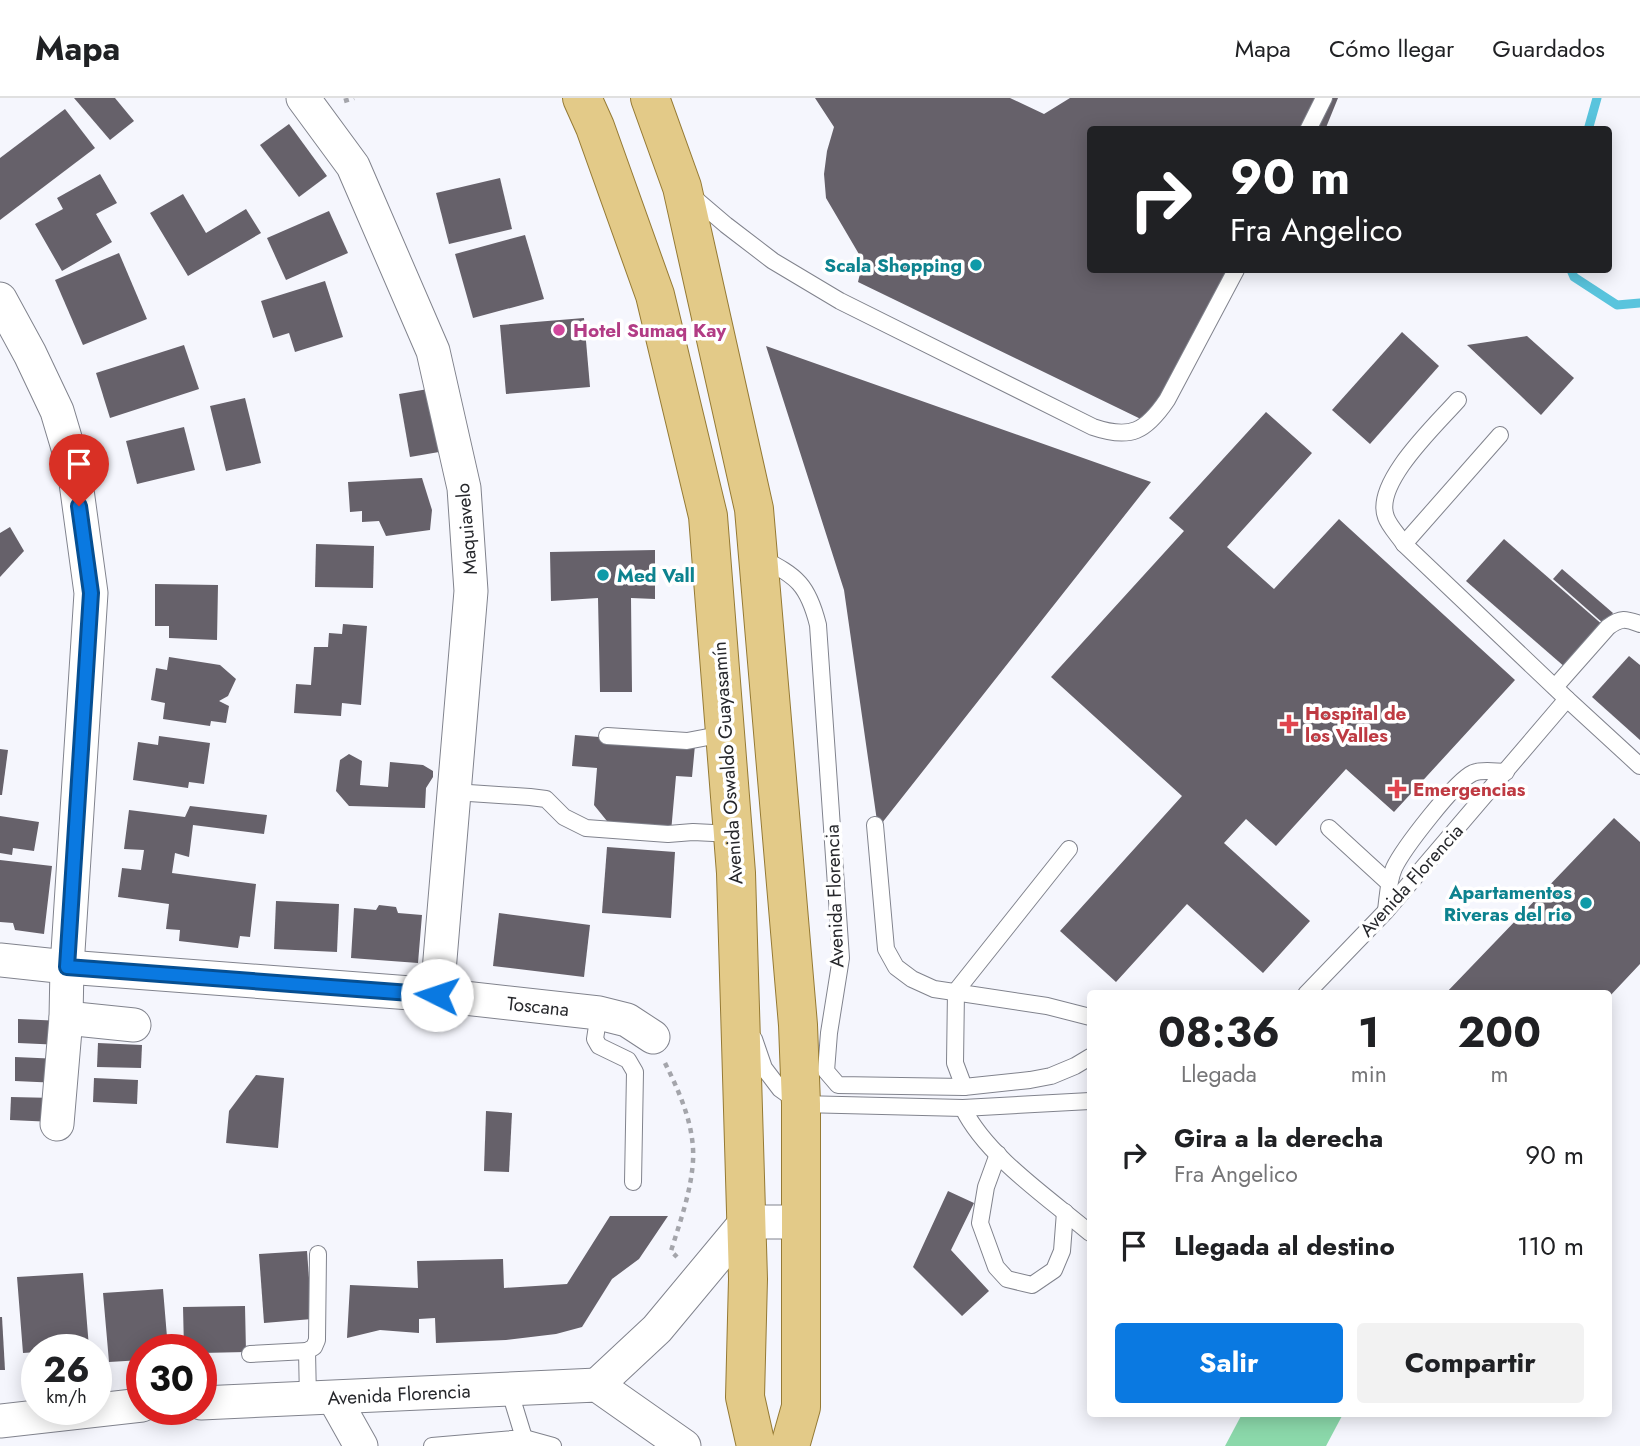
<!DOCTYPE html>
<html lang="es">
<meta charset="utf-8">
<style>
:root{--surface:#fff;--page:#f2f2f2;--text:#202124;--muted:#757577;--line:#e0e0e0;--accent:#0a79e1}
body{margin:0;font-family:Jost,sans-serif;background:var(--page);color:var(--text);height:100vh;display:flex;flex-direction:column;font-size:26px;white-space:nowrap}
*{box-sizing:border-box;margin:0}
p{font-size:23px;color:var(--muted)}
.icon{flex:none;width:38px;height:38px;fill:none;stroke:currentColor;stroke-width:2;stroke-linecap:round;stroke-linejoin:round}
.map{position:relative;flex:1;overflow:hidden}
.drawer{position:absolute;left:1087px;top:892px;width:525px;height:427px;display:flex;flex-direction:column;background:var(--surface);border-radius:7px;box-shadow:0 4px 18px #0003}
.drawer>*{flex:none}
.guide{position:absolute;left:1087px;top:28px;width:525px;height:147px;border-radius:7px;box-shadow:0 4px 18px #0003;background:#202124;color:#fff;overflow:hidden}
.speed{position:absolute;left:21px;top:1236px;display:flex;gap:14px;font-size:35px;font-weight:700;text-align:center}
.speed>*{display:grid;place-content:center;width:91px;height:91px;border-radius:50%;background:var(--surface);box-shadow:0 4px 18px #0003;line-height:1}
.speed small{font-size:18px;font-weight:400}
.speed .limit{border:10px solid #d22;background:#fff;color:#111}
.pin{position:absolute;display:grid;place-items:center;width:60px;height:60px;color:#fff;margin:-72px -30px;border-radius:50% 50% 50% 0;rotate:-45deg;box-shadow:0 0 7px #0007}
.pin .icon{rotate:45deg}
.me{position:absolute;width:77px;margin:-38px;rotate:274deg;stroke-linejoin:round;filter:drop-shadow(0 0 5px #0008)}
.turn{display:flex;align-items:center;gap:24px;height:147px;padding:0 28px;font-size:32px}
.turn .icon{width:91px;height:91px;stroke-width:2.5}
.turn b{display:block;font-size:49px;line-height:60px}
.eta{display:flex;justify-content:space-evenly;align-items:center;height:119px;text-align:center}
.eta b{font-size:42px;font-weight:700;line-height:49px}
.action{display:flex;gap:14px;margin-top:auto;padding:14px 28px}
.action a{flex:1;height:80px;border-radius:7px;background:var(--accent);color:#fff;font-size:28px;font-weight:700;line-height:80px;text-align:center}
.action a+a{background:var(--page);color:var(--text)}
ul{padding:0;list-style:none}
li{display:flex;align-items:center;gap:21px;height:91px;padding:0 28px}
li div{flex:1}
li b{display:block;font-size:26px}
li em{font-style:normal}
header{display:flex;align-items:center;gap:42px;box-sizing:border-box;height:98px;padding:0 35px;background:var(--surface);border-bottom:2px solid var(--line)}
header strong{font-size:33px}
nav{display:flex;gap:38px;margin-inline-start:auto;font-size:24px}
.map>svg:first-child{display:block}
.green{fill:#8bd8aa}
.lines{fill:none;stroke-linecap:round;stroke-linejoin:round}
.stream{stroke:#59c4dd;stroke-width:9}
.building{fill:#66616a}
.lane-casing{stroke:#81838d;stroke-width:18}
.street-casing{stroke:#81838d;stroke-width:35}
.primary-casing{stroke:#957a34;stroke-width:40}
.path{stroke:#a4a5ab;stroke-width:4.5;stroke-dasharray:5 5;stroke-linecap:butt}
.lane{stroke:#fff;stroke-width:16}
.street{stroke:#fff;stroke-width:33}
.primary{stroke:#e3ca88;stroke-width:38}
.route-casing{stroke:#064f92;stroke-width:18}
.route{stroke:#0a79e1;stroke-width:12}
.culture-dot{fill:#0f9aa8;stroke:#fff;stroke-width:2.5}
.hotel-dot{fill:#d1479c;stroke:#fff;stroke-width:2.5}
.health-dot{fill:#e0444e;stroke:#fff;stroke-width:2.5}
.labels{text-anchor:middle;stroke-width:7;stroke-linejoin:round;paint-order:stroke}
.culture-label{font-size:19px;font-weight:bold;fill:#0d838f;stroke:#fff;text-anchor:end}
.hotel-label{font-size:19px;font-weight:bold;fill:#b23c85;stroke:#fff;text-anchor:start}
.street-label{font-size:19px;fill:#26272b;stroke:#fff}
.health-label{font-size:19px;font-weight:bold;fill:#be3a42;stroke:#fff;text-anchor:start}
</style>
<header>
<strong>Mapa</strong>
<nav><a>Mapa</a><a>Cómo llegar</a><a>Guardados</a></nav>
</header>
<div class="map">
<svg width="1640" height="1348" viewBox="0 0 1640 1348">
<rect width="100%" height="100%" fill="#f5f6fd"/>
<polygon class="green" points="1242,1316 1343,1316 1326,1348 1225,1348"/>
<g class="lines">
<g class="stream">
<polyline points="1588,32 1597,0"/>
<polyline points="1571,172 1574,179 1617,207 1640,205"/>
</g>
</g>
<g class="building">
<polygon points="74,0 115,0 134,23 110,42"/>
<polygon points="815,0 1010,0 1044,16 1070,0 1338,0 1325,32 1090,32 1090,172 1241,172 1149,325 858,184 863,163 826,100 824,76 827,53 834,29"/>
<polygon points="65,11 95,50 0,122 0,60"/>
<polygon points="289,26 327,78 299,99 260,47"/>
<polygon points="100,76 117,105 96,116 112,144 62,173 35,126 63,111 57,100"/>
<polygon points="500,80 512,131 449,146 436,95"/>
<polygon points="183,96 206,135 246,111 261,135 188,178 150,115"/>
<polygon points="329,113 348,155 286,182 267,140"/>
<polygon points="525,137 544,201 473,220 455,156"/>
<polygon points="119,155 147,221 83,247 55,182"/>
<polygon points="325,183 343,239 295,254 289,235 273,240 261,203"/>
<polygon points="584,220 590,289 506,296 500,227"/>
<polygon points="1402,234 1439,268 1370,346 1332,312"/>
<polygon points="1527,238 1574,280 1541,317 1467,247"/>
<polygon points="184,247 199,291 110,320 96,275"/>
<polygon points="766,248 1151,384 878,730 844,492"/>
<polygon points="428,291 439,354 410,359 399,296"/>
<polygon points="245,300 261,365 226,373 210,308"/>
<polygon points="1266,314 1312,355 1227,449 1274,491 1339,421 1515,582 1394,714 1346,671 1276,748 1246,721 1224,745 1310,823 1263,875 1187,806 1116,884 1060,833 1182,698 1051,579 1184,433 1169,420"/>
<polygon points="184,329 195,372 137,386 126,343"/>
<polygon points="422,380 432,412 430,432 386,438 379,423 362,424 362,413 350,414 348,384"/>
<polygon points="10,429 24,453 0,479 0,435"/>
<polygon points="1504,441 1604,528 1566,570 1466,483"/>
<polygon points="316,446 374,448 373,490 315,489"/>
<polygon points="655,452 655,501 631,500 632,594 600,594 598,500 551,503 550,454"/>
<polygon points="1562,471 1613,515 1604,526 1553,481"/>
<polygon points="155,486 218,487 217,542 169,540 169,528 155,528"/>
<polygon points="343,526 367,528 361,607 342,605 341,618 294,615 296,586 311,587 314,549 328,549 329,535 342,536"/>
<polygon points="1629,558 1640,567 1640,642 1592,599"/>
<polygon points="169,559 220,567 236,581 228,598 219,603 229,608 226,625 211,623 210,628 163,621 165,605 151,602 156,570 167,572"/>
<polygon points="575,637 695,647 692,679 676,678 671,734 611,728 594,707 597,670 572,668"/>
<polygon points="159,638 210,645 204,686 189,684 188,690 133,682 138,644 158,647"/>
<polygon points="0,651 8,652 2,697 0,697"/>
<polygon points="349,656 362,663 360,687 388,689 390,664 423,667 433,673 433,679 426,690 425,710 349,708 336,693 340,662"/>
<polygon points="190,708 267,717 264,736 193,727 189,759 175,755 172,775 256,786 250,839 240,838 238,850 179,843 180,832 166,831 169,806 118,799 122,770 141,772 144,752 124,751 129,712 185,719"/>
<polygon points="0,718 39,724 34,753 13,750 12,757 0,755"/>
<polygon points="1614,720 1640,744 1640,866 1608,900 1608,896 1445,896"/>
<polygon points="607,749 675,754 671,820 602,815"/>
<polygon points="0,762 52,768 44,836 15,832 13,825 0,824"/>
<polygon points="276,803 339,806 337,854 274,851"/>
<polygon points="379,807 396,809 398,815 422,817 418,865 351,860 354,810 376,812"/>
<polygon points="499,815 590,827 584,879 493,868"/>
<polygon points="18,921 63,923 62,947 18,945"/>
<polygon points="98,945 142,947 141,970 97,969"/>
<polygon points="15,959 60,961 59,985 15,983"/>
<polygon points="256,977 284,980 278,1050 226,1045 229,1013"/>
<polygon points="94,980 138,982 137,1006 93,1004"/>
<polygon points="11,999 55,1000 54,1024 10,1022"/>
<polygon points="486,1013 512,1015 509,1074 484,1073"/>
<polygon points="948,1093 974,1105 951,1152 989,1193 962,1218 913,1169"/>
<polygon points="610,1118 668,1118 639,1161 612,1181 582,1229 556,1236 506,1242 436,1245 435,1220 419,1221 419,1235 380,1232 347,1240 350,1187 418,1190 417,1163 503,1161 504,1190 567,1186"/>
<polygon points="307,1153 312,1221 264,1225 259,1156"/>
<polygon points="83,1175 89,1250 37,1251 37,1254 23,1255 17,1179"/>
<polygon points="163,1191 168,1251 142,1251 142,1262 109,1264 103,1195"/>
<polygon points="245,1208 246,1254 201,1255 201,1251 184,1251 183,1209"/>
<polygon points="0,1219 2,1219 5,1272 0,1272"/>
</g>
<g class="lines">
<defs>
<g id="lane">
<polyline points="1308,32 1324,0"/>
<path d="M 692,98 L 726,127 L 773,163 L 840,203 L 1093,329 C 1131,342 1146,333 1167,302 L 1236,172"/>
<path d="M 1458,302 C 1437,326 1373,385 1386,419 C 1389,428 1399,438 1404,446 L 1567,601 L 1640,668"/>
<polyline points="1404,446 1500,337"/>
<path d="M 761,460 C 797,478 808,487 818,527 L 841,860 L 829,935 L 826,973 L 838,987 L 964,989 L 1030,982 L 1051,978 L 1075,968 L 1090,959"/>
<path d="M 1555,589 L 1608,529 C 1621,519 1626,521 1640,526"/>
<polyline points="607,638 687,643 724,636"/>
<polyline points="454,694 530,699 546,701 564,719 586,730 668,736 693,734 733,736"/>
<polyline points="875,727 886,851 896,869 912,881 934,891 1047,908 1090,919"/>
<polyline points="1329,730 1389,785"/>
<path d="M 1386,812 C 1388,798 1388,784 1394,770 C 1403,751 1455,683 1473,675 C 1483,671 1496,674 1506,674"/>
<polyline points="1306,896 1386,813 1567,601"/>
<polyline points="599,915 595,941 599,948 628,962 635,974 633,1084"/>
<polyline points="754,941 764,970 780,991 801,1006 963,1010 1090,1003"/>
<polyline points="964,989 955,965 956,893 1069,751"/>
<path d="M 963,1010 C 986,1058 1050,1101 1090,1135"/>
<polyline points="998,1056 986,1089 980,1125 996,1169 1007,1181 1032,1187 1054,1172 1062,1153 1065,1114"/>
<polyline points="250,1256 307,1253"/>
<polyline points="308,1301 307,1253 314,1249 317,1242 318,1156"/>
<polyline points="524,1340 553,1348"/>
<polyline points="432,1348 524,1340 509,1291"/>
</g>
<g id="street">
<polyline points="303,0 353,68 433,253 464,390 471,493 437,897"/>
<polyline points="0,201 30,256 57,313 74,370 91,495 67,869 66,920 57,1026"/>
<polyline points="0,862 67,869 437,897 599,915 627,922 653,939"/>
<polyline points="66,920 134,927"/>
<polyline points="597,1287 657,1231 746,1124 802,1124"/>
<polyline points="334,1300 361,1348"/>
<polyline points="201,1305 597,1287 684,1348"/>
<polyline points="0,1323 142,1307"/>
</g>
<g id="primary">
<polyline points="582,0 595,29 655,197 708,418 736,775 748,1181 745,1299 756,1348"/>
<polyline points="650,0 682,89 754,411 798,927 801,1006 801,1309 790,1348"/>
</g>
</defs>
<use href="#lane" class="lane-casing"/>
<use href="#street" class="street-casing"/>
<use href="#primary" class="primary-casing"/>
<g class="path">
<polyline points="344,3 354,0"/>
<path d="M 665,965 C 680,995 695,1029 693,1063 C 691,1094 680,1124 671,1153 L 677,1159"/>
</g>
<use href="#lane" class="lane"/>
<use href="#street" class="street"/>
<use href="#primary" class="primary"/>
</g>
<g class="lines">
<defs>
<polyline id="route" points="79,408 91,495 67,869 437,897"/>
</defs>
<use href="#route" class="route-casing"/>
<use href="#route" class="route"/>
</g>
<g class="culture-dot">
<circle cx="976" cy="167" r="7"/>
<circle cx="603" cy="477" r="7"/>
<circle cx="1586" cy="805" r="7"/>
</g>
<circle class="hotel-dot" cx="559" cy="232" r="7"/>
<g class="health-dot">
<path d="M1285.5 615.5h7v7h7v7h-7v7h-7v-7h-7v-7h7z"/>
<path d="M1393.5 680.5h7v7h7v7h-7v7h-7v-7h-7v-7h7z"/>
</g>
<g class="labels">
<g class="culture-label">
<text x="962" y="174">Scala Shopping</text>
<text x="617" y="484" text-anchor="start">Med Vall</text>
<text x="1572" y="801">Apartamentos<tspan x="1572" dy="22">Riveras del rio</tspan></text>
</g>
<g class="hotel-label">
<text x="573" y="239">Hotel Sumaq Kay</text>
</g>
<g class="street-label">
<text transform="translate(466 431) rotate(-95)" y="7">Maquiavelo</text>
<text transform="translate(727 665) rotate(-94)" y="7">Avenida Oswaldo Guayasamín</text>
<text transform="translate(1411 782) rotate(-48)" y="7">Avenida Florencia</text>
<text transform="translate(834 798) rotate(-92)" y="7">Avenida Florencia</text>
<text transform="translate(538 908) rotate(6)" y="7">Toscana</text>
<text transform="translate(399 1296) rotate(-3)" y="7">Avenida Florencia</text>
</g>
<g class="health-label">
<text x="1305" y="622">Hospital de<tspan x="1305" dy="22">los Valles</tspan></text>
<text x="1413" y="698">Emergencias</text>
</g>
</g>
</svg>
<div class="speed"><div>26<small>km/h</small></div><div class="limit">30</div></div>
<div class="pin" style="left:79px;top:408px;background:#d93025"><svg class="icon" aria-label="arrive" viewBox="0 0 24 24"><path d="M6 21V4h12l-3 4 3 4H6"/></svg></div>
<svg class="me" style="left:437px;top:897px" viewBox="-20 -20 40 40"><circle r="19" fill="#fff"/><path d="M0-13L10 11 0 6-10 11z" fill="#0a79e1"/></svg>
<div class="guide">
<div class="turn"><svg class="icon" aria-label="right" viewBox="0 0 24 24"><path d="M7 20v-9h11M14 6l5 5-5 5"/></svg><div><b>90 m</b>Fra Angelico</div></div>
</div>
<section class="drawer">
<div class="eta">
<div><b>08:36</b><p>Llegada</p></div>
<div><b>1</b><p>min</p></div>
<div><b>200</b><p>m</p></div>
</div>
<ul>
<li><svg class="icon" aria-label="right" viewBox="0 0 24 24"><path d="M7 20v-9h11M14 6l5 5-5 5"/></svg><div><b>Gira a la derecha</b><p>Fra Angelico</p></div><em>90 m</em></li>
<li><svg class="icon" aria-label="arrive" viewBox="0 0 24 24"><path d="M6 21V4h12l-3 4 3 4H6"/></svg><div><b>Llegada al destino</b></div><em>110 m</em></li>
</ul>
<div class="action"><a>Salir</a><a>Compartir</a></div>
</section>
</div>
